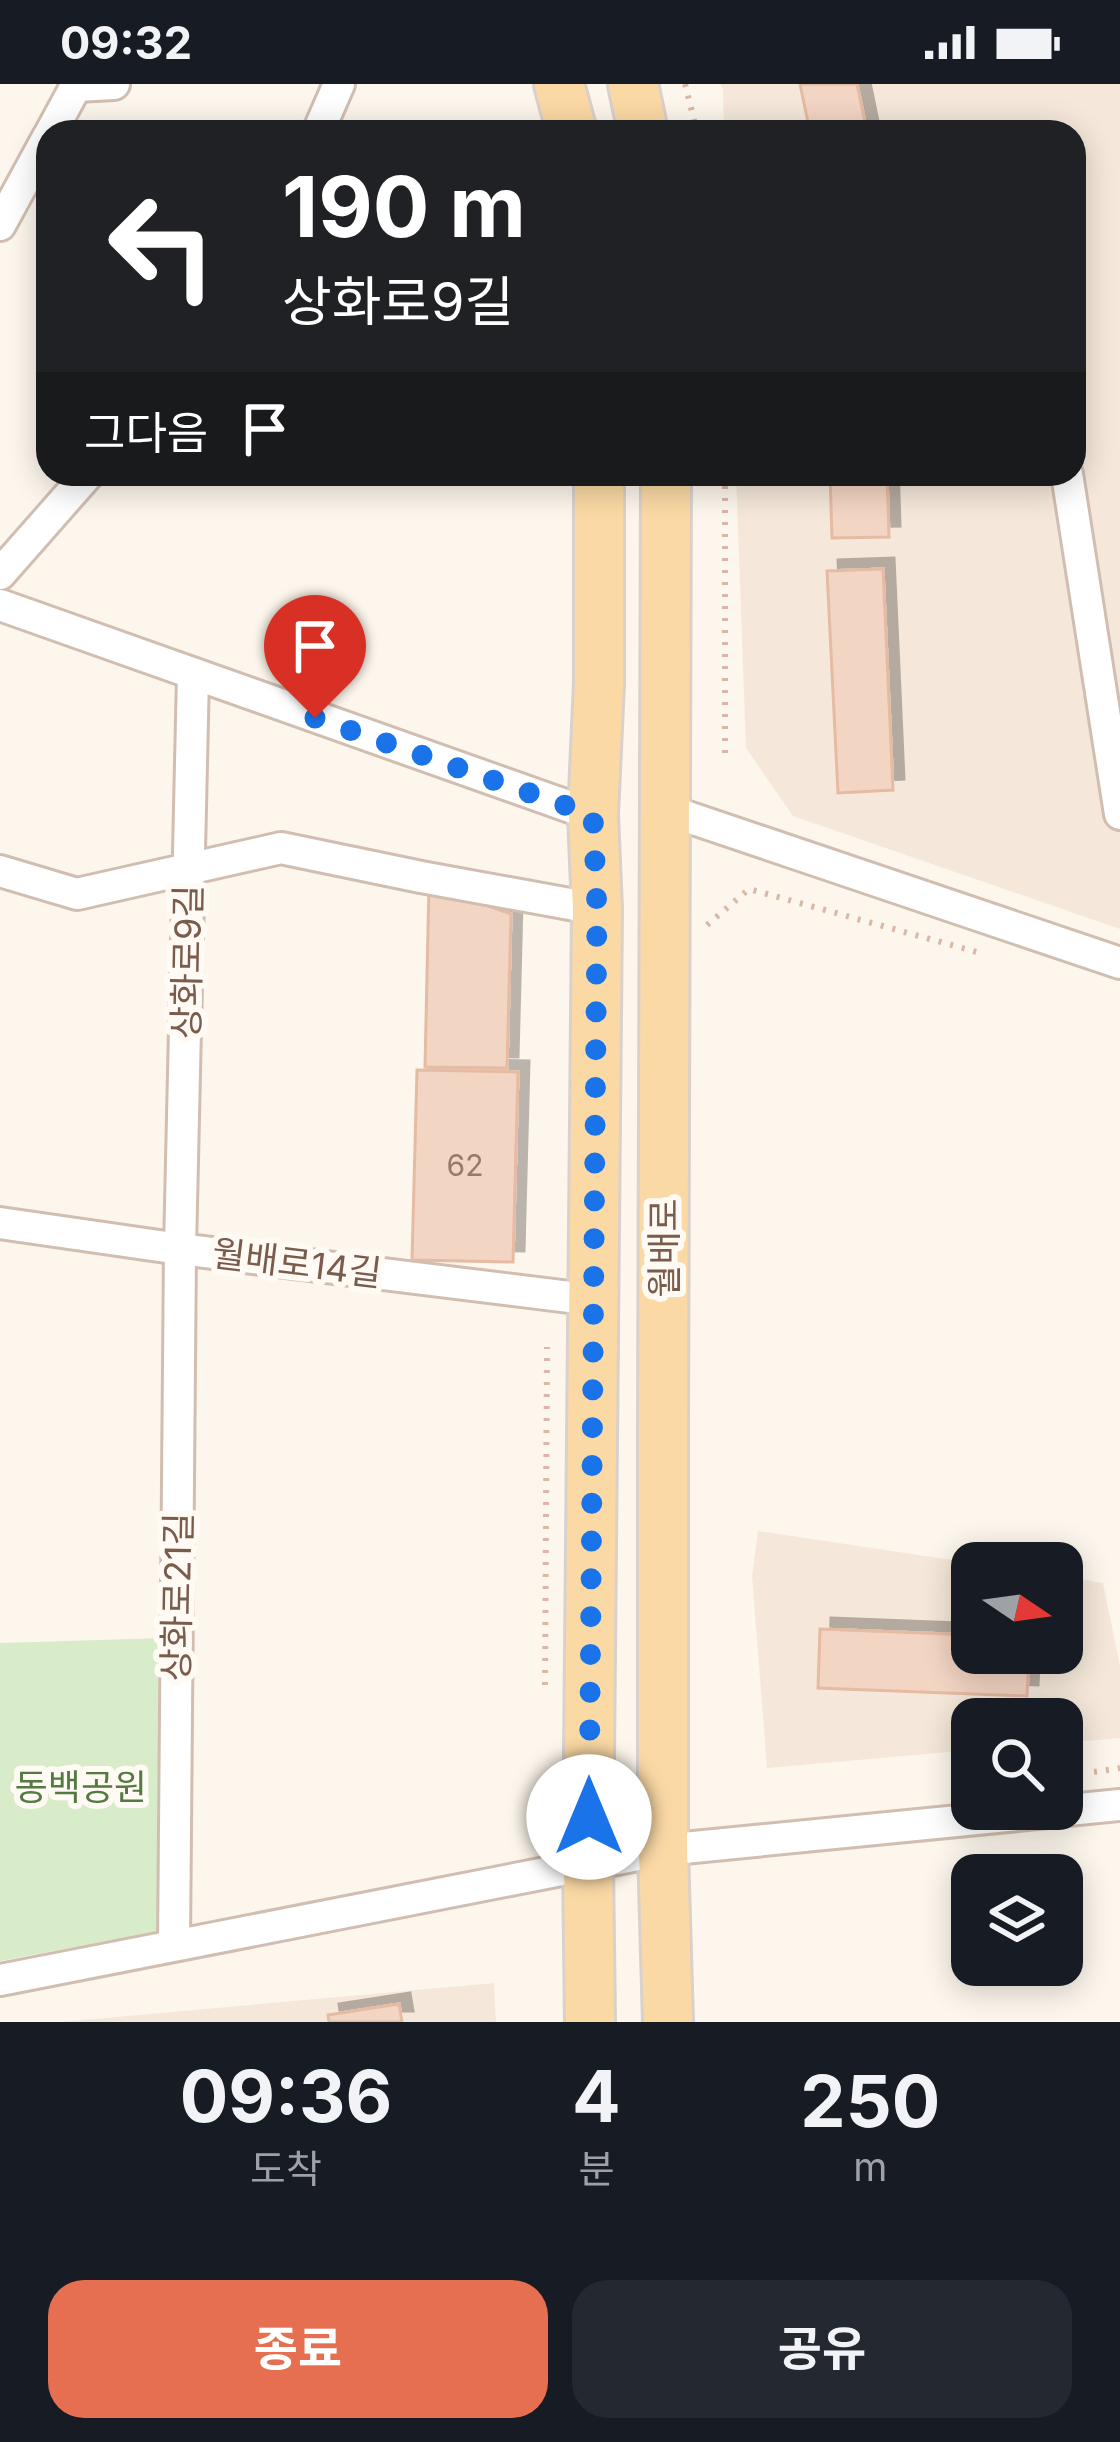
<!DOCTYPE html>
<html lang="ko">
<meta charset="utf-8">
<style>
:root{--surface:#171b24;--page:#242831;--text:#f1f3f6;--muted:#9ea1a6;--accent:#e76f51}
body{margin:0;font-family:Inter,"Noto Sans KR",sans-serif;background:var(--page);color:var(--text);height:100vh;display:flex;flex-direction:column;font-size:45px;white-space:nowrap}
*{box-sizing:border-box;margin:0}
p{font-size:39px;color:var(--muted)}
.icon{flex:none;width:66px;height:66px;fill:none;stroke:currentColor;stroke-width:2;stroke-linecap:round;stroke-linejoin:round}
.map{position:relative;height:1938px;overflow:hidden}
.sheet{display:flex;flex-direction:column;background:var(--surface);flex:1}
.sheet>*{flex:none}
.top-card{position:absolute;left:36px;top:36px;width:1050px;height:366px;border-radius:36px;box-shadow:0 6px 30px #0003;background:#202124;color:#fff;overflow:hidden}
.needle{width:78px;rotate:103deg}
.controls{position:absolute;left:951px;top:1458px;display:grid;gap:24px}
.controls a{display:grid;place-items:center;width:132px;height:132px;border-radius:24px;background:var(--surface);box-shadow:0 6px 30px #0003;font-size:60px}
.pin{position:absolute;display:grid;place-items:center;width:102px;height:102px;color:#fff;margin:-123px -51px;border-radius:50% 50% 50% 0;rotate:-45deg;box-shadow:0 0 12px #0007}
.pin .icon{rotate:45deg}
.me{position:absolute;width:132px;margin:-66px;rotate:0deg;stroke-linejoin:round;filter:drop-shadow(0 0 9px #0008)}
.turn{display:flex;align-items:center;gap:42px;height:252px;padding:0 48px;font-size:54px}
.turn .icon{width:156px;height:156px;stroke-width:2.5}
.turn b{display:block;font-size:84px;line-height:102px}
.then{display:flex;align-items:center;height:114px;padding:0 48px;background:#0003;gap:24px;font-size:45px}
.eta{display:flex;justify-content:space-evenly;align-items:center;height:204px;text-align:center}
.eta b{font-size:72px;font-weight:700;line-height:84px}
.action{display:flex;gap:24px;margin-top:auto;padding:24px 48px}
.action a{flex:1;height:138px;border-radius:36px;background:var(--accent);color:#fff;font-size:48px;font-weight:700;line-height:138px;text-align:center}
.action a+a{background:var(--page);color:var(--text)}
.status{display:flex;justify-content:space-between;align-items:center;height:84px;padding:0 60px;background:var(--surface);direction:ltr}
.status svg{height:33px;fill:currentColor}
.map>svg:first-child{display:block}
.residential{fill:#f5e8da}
.green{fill:#d8ecc9}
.building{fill:#f3d5c3;stroke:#e6bba3;stroke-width:3;filter:url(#shadow)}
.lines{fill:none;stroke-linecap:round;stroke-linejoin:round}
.street-casing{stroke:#d1beb0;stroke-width:36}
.primary-casing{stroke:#dad1cd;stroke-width:54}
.path{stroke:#d9b8a5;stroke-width:6;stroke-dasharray:3 9;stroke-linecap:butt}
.street{stroke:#fff;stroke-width:30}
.primary{stroke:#fbd9a5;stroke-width:48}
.route{stroke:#1a73e8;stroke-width:21;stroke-dasharray:0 37.8}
.labels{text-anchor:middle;stroke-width:12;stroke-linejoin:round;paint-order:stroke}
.number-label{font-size:30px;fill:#987a6a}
.street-label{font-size:36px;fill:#7a5c4d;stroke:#fffaf3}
.park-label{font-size:36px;fill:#537a41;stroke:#fffaf3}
</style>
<div class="status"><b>09:32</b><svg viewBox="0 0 49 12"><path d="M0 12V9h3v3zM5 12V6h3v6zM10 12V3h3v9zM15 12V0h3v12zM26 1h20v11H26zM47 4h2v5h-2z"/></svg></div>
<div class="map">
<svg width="1120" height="1938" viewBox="0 0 1120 1938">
<defs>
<filter id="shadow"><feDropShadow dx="11" dy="-11" stdDeviation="0" flood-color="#0004"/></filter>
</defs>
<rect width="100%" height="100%" fill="#fdf6ec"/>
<g class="residential">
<polygon points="720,0 1120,0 1120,845 793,732 746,664 736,390 1074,390 1074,48 724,48 723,5"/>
<polygon points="758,1447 972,1479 972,1569 1062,1569 1062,1492 1103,1499 1120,1582 1120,1654 1062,1659 1062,1635 972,1635 972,1666 767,1684 752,1492"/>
<polygon points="494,1899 496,1938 60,1938"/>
</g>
<polygon class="green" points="164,1554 161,1847 0,1877 0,1559"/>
<g class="building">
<polygon points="800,0 857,0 867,48 810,48"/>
<polygon points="830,390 887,390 889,453 832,454"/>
<polygon points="883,485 893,706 838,709 827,487"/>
<polygon points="429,801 511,830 507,984 425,983"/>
<polygon points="417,986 518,988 513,1178 412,1176"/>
<polygon points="820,1545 972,1551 972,1569 1029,1569 1027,1612 818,1604"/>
<polygon points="399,1920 402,1938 329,1938 328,1931"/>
</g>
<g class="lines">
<defs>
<g id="street">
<polyline points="76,2 114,0"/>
<polyline points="51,48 76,2"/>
<polyline points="318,48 339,0"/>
<polyline points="0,141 48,53"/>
<polyline points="1067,390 1120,730"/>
<polyline points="0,490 88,390"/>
<polyline points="0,521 593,731"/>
<polyline points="664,725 1120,879"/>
<polyline points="0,787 77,810 281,764 421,793 597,825"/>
<polyline points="0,1139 180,1165 594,1216"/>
<polyline points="174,1861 180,1165 193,591"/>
<polyline points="0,1896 663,1766 1120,1721"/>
</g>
<g id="primary">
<polyline points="559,0 572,48"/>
<polyline points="633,0 643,48"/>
<polyline points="666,390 663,1348 663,1766 668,1938"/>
<polyline points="590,1938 588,1780 597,825 593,731 599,599 599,390"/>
</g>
</defs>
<use href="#street" class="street-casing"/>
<use href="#primary" class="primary-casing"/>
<g class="path">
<polyline points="685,0 697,48"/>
<polyline points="725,669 725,390"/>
<polyline points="707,841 749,805 984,870"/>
<polyline points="545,1601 547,1263"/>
<polyline points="1094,1688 1120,1684"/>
</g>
<use href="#street" class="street"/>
<use href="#primary" class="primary"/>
</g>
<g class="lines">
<polyline class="route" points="315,634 593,731 597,825 589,1733"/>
</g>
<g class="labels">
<g class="number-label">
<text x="465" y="1092">62</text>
</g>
<g class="street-label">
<text transform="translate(187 878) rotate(-89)" y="13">상화로9길</text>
<text transform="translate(664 1164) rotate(-90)" y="13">월배로</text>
<text transform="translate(297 1179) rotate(7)" y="13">월배로14길</text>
<text transform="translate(177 1513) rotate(-89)" y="13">상화로21길</text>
</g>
<g class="park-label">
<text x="81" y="1716">동백공원</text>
</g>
</g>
</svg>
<div class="controls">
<a><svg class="needle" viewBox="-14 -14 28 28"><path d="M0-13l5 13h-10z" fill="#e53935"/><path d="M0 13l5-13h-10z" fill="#9ea1a6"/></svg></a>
<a><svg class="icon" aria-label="search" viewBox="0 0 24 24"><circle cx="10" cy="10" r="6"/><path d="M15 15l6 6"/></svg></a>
<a><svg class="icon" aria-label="layers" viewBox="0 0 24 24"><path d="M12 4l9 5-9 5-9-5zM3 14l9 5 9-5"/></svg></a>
</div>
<div class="pin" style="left:315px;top:634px;background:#d93025"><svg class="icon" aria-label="arrive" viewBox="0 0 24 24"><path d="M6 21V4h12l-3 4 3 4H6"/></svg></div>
<svg class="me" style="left:589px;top:1733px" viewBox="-20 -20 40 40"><circle r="19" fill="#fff"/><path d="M0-13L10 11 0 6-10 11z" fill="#1a73e8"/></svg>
<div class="top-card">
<div class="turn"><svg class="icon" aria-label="left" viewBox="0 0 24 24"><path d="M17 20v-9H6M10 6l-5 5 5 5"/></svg><div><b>190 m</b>상화로9길</div></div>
<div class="then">그다음<svg class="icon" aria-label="arrive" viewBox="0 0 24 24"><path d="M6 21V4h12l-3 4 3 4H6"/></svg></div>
</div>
</div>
<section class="sheet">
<div class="eta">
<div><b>09:36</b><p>도착</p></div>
<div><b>4</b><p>분</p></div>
<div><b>250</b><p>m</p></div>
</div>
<div class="action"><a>종료</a><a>공유</a></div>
</section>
